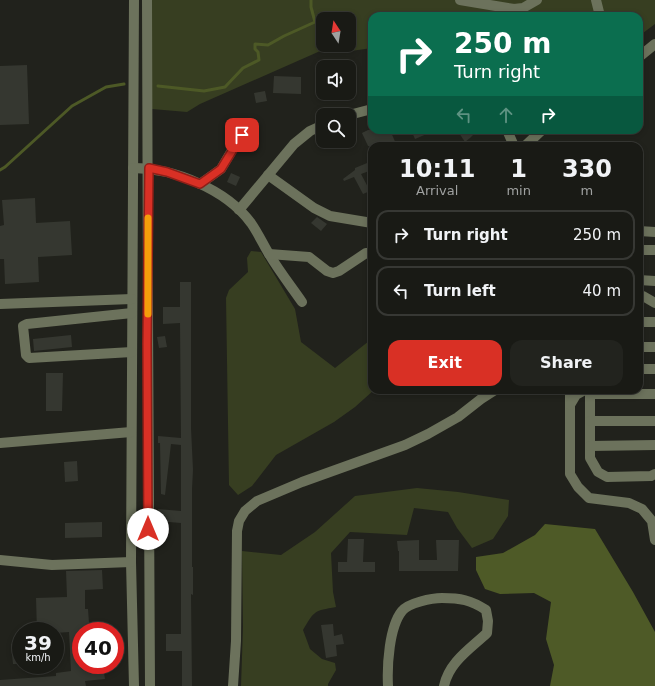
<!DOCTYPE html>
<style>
:root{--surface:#191a15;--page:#22231e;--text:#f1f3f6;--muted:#9fa1a0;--line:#373834;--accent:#d93025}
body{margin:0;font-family:"DejaVu Sans",sans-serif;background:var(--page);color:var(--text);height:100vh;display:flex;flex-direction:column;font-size:15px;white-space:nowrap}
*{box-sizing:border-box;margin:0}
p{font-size:13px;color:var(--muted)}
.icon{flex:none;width:22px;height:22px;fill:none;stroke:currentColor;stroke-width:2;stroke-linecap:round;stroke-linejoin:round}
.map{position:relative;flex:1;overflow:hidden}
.sheet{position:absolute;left:368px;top:142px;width:275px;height:252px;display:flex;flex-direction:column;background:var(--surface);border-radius:12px;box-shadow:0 2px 6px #0003,0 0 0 1px var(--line)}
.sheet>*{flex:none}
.top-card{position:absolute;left:368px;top:12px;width:275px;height:122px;border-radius:12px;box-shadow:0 2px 6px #0003,0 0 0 1px var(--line);background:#0b6e4f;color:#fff;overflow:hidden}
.needle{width:26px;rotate:348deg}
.controls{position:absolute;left:316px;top:12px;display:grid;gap:8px}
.controls a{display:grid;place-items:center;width:40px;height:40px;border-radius:8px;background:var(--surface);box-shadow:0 2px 6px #0003,0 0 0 1px var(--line);font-size:20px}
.speed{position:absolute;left:12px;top:622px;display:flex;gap:8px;font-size:20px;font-weight:700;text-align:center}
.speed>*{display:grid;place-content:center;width:52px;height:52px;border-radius:50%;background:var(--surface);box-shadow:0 2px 6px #0003,0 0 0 1px var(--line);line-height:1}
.speed small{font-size:10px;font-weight:400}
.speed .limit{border:6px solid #d22;background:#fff;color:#111}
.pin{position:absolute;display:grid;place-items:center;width:34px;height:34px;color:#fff;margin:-17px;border-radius:8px;box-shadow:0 2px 6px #0006}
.me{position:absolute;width:44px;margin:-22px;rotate:0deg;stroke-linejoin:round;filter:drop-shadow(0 0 3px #0008)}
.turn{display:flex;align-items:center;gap:14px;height:84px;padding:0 20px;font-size:18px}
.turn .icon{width:52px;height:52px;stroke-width:2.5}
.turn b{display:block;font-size:28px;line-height:34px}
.lanes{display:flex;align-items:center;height:38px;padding:0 20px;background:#0003;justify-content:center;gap:20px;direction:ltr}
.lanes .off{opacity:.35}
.eta{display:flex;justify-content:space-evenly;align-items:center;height:68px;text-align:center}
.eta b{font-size:24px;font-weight:600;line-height:28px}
.button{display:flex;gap:8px;margin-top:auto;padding:8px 20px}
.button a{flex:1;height:46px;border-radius:12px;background:var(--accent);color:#fff;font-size:16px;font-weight:600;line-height:46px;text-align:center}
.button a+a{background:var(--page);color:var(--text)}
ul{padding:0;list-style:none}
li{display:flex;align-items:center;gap:12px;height:50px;margin:0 8px 6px;padding:0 12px;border:2px solid var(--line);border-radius:12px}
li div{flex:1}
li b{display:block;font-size:15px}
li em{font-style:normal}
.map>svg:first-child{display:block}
.green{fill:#373e21;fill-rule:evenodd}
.forest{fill:#4e5a27}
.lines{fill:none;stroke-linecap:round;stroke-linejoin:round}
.stream{stroke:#4d5926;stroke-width:3}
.building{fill:#353730}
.minor{stroke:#6c725c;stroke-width:10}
.route-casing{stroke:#8d1f18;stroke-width:10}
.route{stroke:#d93025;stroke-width:7}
.slow{stroke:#f59e0b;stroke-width:7}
</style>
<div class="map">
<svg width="655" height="686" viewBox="0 0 655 686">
<rect width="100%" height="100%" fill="#21221c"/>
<g class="green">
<path d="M 152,0 L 655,0 L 655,24 L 639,36 L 639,16 L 372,16 L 372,48 L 351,51 L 327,48 L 200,104 L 187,112 L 152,109 ZM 323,19 L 349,19 L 349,45 L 323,45 Z"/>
<polygon points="251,251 261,252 295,309 301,342 335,368 369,341 370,312 372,308 372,390 374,390 355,407 334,422 276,455 252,486 238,495 229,485 226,298 229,290 248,272 247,258"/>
<path d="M 417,488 L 458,492 L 509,500 L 508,516 L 493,539 L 472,548 L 457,528 L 448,512 L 414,508 L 407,535 L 350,532 L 331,553 L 333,592 L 336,607 C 314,611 315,610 303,630 L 310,649 L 322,659 L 335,663 L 336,670 L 328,684 L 328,686 L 241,686 L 243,627 L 242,551 L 281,555 L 315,532 L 355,496 Z"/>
</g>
<polygon class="forest" points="545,524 595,529 633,592 655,632 655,686 550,686 554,665 546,639 551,602 534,593 500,594 485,589 476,570 476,557 503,553 535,535"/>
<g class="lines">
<g class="stream">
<polyline points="158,86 204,91 225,87 243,68 259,60 258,52 255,49 255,44 268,45 284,36 315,22 311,7 311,0"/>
<polyline points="0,170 5,167 72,106 106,87 124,84"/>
</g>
</g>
<g class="building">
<polygon points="27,65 29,124 0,125 0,66"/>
<polygon points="274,76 301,77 301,94 273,93"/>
<polygon points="265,91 267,101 256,103 254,93"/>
<polygon points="368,130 390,130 397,146 368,146 362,133"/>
<polygon points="411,130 436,130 415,139"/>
<polygon points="457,130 478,130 470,138 465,142"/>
<polygon points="372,161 372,170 361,174 370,191 363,194 354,177 344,181 343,179 355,170 355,168"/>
<polygon points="231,173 240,177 236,186 227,182"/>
<polygon points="35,198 36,223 70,221 72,255 38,257 39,282 5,284 4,259 0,259 0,226 4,225 2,200"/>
<polygon points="317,217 327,224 321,231 311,223"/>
<polygon points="180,282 191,282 191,428 193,470 192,489 192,567 193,567 193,595 191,594 192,686 182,686 182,651 166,651 166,634 181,634 181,523 157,521 158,509 181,511 181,445 171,444 165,495 161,494 160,443 158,443 158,436 181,438 180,323 163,324 163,307 180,307"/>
<polygon points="71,335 72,347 34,351 33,339"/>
<polygon points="165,336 167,347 159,348 157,337"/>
<polygon points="46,373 63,373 62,411 46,411"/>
<polygon points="77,461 78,481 65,482 64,462"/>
<polygon points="102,522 102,537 65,538 65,523"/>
<polygon points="348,539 364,539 363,562 375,562 375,572 338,572 338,562 347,562"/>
<polygon points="419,540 419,560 437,560 436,540 459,540 458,571 399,571 399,551 398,551 397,541"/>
<polygon points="102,570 103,589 85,590 85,609 88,609 89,623 86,624 86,631 81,631 81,669 103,667 105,679 85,681 86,686 0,686 0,680 56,676 56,673 71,671 69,632 55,633 55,631 37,631 36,598 67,597 66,571"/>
<polygon points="333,624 334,636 342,634 344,644 336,645 337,656 326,658 321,625"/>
<polygon points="11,644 21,644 21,664 13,664"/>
</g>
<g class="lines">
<g class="minor">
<polyline points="134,0 131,562 134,686"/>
<path d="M 147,0 C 149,229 147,457 150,686"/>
<polyline points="460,0 514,9 523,8 537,0"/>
<polyline points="596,0 600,16"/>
<polyline points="639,57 655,44"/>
<polyline points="349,115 372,109"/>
<polyline points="507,130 514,146"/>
<polyline points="525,146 542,130"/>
<path d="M 133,168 C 173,168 226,189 251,223 C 258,233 263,244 269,254 C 279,271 291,286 302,302"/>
<polyline points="268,175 314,208 330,216 372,223"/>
<polyline points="200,184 221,169 241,135"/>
<polyline points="239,210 294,144 310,131 323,125"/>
<polyline points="639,231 655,232"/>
<polyline points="639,250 655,250"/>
<polyline points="269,254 309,257 327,271 333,273 339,271 366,253"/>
<polyline points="639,280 655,281"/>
<polyline points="639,295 643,296 655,303"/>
<polyline points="0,304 132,299"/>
<polyline points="639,322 655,322"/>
<polyline points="639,347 655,347"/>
<polyline points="132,352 29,358 26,355 23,326 27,324 132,313"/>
<polyline points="639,369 655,369"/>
<polyline points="570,390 570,474 578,487 589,498 629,503 642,509 652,521 655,540"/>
<polyline points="590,390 590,458 598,472 607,477 651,476 655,474"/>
<polyline points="590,394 655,394"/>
<polyline points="570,405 576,395 585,390"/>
<polyline points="590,421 655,421"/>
<polyline points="0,443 131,432"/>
<polyline points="590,446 655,445"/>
<polyline points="0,560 52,565 131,562"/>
<polyline points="233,686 236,641 237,531 239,521 245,511 257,501 302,482 405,445 428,434 458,417 481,399 495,390"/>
<path d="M 388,686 C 387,666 389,627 402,611 C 408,603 432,598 442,598 C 460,598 471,600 486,610 L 488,621 L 487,633 C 470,649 449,662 444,686"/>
</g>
</g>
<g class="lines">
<defs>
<polyline id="route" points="148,529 147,344 149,168 167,172 200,184 221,169 242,135"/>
</defs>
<use href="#route" class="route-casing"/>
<use href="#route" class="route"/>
<polyline class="slow" points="148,314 148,218"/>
</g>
</svg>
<div class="controls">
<a><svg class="needle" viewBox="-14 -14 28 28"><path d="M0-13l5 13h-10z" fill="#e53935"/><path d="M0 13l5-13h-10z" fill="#9fa1a0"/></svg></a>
<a><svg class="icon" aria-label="sound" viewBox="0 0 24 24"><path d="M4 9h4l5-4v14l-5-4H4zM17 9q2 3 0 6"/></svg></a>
<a><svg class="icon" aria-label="search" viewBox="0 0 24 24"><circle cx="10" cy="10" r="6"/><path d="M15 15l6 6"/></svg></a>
</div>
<div class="speed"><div>39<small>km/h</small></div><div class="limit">40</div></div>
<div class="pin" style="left:242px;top:135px;background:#d93025"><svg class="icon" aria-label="arrive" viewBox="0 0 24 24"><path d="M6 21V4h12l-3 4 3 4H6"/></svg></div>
<svg class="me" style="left:148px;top:529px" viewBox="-20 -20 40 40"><circle r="19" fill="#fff"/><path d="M0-13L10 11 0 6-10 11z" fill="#d93025"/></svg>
<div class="top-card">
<div class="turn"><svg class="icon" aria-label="right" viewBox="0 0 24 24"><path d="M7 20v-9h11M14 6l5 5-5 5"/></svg><div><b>250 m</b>Turn right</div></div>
<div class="lanes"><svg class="icon off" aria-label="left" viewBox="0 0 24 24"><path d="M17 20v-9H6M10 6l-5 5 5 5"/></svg><svg class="icon off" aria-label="ahead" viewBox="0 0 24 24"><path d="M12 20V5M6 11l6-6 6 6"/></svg><svg class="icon" aria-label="right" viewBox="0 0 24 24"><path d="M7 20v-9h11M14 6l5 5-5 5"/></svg></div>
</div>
<section class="sheet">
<div class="eta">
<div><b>10:11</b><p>Arrival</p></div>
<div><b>1</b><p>min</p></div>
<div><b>330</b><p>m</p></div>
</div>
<ul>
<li><svg class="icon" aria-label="right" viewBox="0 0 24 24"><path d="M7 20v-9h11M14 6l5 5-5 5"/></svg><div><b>Turn right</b></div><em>250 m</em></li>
<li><svg class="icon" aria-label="left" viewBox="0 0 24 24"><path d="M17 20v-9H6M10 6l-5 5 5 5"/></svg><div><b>Turn left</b></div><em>40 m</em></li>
</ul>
<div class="button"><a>Exit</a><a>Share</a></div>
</section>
</div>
